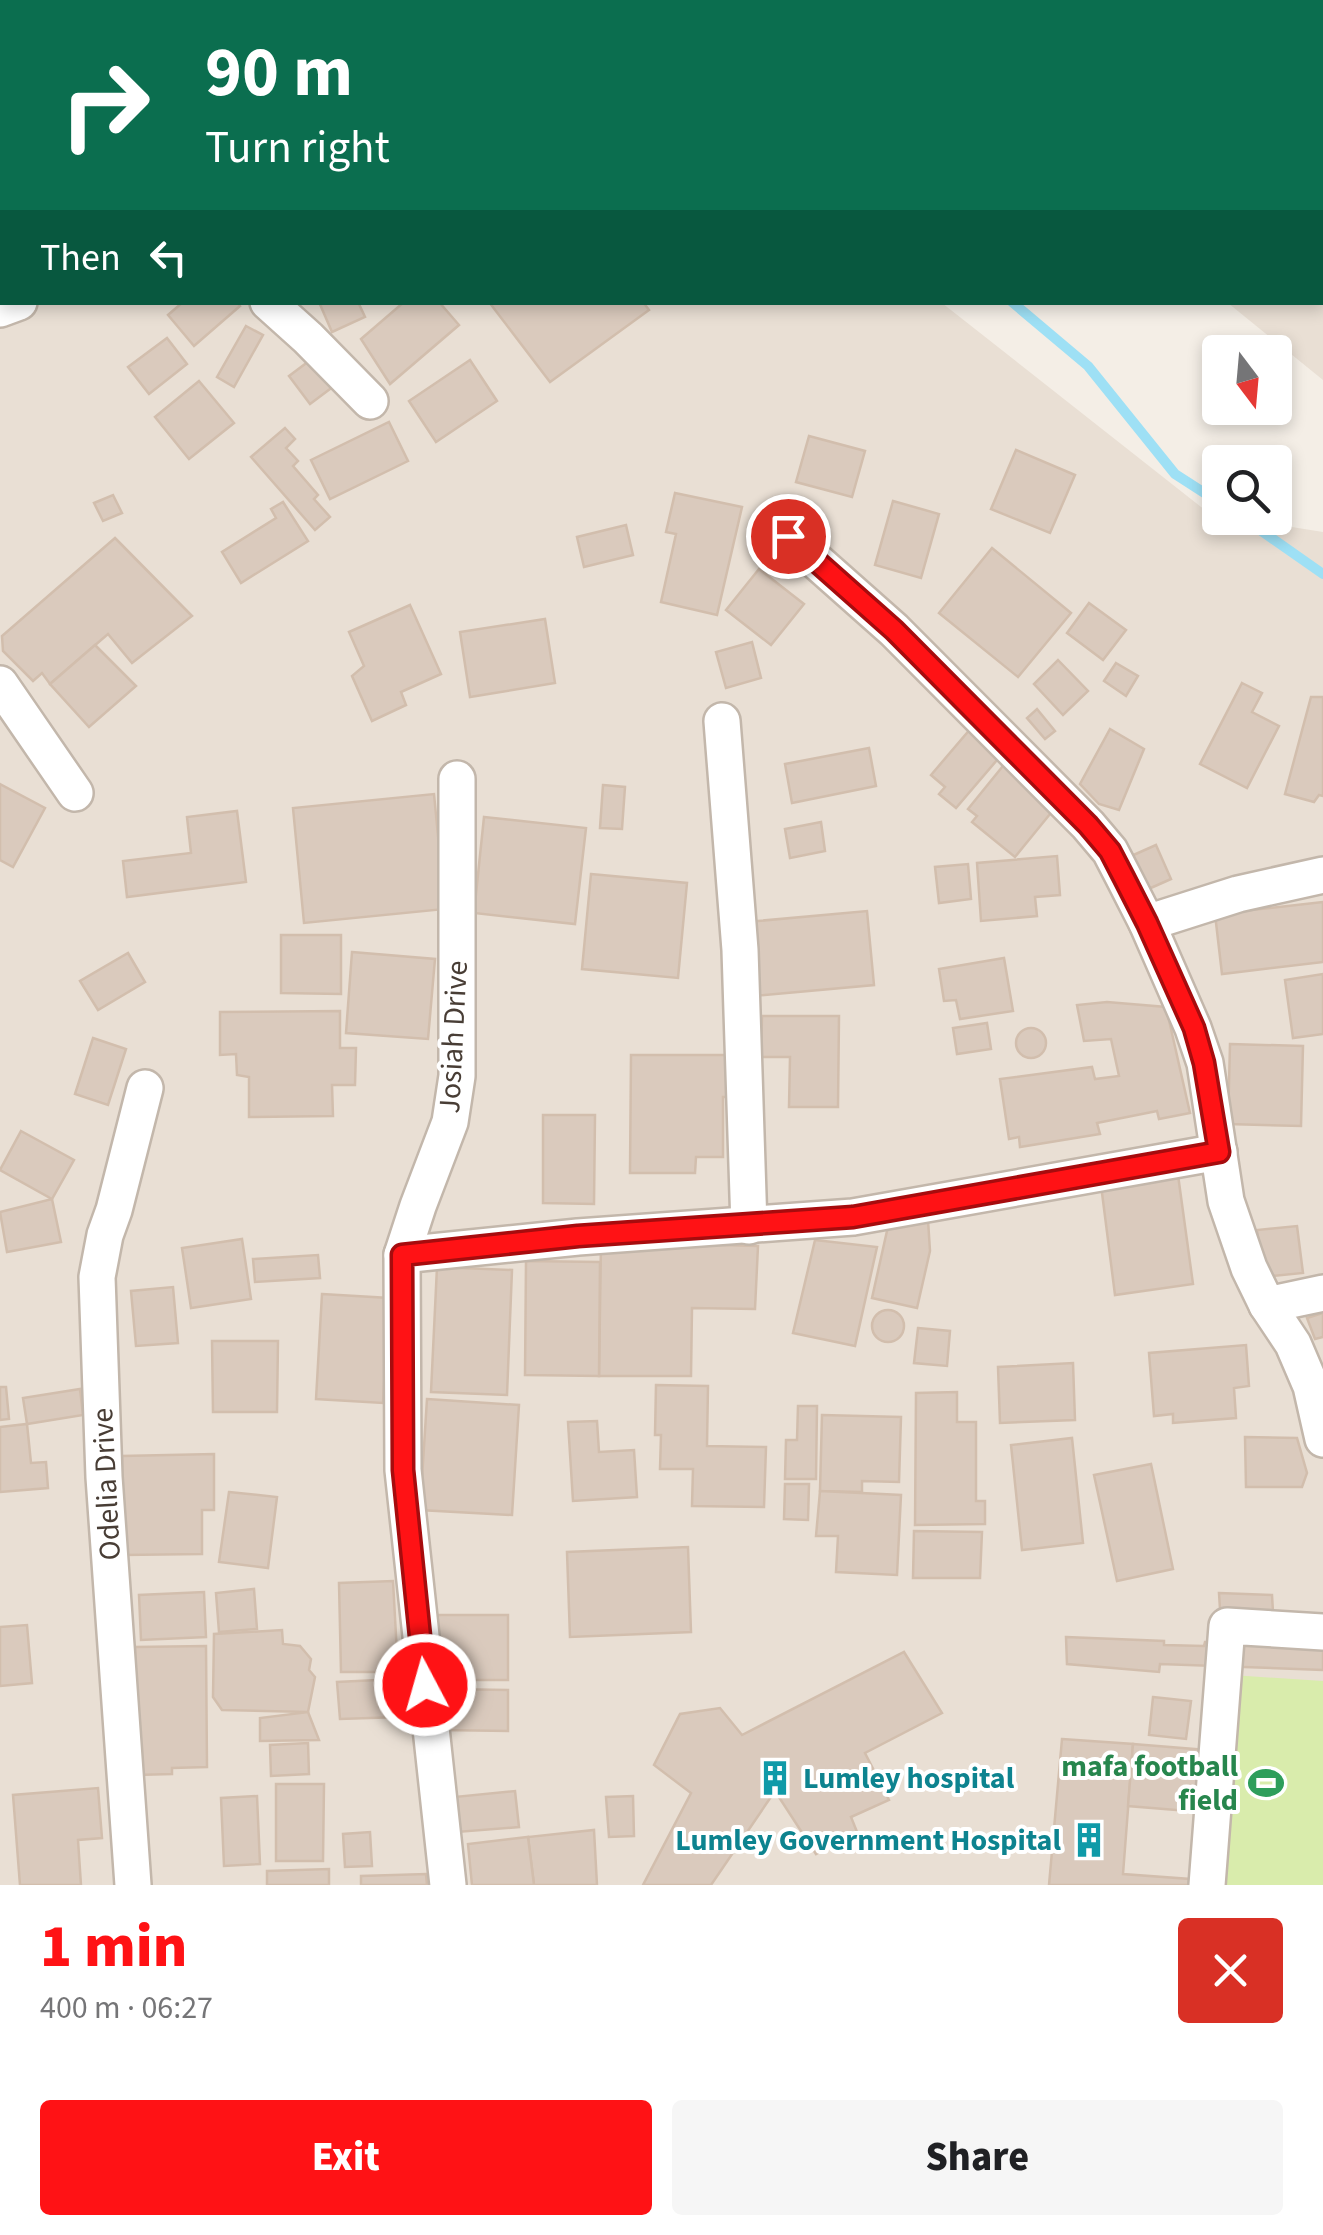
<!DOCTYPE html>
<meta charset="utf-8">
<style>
:root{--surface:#fff;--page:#f6f6f6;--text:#202124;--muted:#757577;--accent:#ff1215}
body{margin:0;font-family:"Source Sans 3",sans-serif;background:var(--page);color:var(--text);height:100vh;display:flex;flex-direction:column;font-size:38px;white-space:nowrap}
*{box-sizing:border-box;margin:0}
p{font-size:32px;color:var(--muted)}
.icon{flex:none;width:55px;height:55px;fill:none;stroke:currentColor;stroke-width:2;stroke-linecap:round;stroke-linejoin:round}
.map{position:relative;height:1885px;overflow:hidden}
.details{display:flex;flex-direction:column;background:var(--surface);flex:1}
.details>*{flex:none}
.banner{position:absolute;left:0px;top:0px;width:1325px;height:305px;box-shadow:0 5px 15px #0003;background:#0b6e4f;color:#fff;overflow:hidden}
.needle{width:65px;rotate:164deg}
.controls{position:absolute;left:1202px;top:335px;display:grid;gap:20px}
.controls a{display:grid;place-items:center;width:90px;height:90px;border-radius:10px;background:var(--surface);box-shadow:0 5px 15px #0003;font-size:50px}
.pin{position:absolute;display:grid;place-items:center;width:85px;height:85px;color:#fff;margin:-42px;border:5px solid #fff;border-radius:50%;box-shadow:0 2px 10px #0007}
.me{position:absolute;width:110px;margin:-55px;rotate:354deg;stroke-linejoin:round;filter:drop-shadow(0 0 8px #0008)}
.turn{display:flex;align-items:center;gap:35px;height:210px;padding:0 40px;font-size:45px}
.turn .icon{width:130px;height:130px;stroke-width:2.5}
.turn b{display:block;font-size:70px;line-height:85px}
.then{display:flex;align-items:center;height:95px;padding:0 40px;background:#0003;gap:20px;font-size:38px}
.round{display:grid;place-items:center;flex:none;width:105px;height:105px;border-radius:10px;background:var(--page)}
.overview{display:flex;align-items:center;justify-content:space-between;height:170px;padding:0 40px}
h1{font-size:60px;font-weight:800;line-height:75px;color:var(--accent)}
.button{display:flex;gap:20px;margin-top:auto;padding:20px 40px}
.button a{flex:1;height:115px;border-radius:10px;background:var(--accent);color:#fff;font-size:40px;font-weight:800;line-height:115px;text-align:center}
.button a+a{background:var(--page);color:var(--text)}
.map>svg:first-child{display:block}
.residential{fill:#e9dfd4}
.green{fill:#d9ecac}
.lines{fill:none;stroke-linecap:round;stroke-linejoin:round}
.stream{stroke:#9ee0f5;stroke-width:10}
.building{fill:#dacabd;stroke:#d2bead;stroke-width:2.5}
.minor-casing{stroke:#c3b7ab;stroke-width:40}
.minor{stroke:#fff;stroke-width:35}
.route-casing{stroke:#a60c0e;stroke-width:25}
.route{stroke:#ff1215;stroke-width:18}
.labels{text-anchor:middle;stroke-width:8;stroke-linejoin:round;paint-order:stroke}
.street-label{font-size:30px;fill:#483d35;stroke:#fff}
.leisure-label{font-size:30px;font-weight:bold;fill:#27864d;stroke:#fff;text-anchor:end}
.culture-label{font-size:30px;font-weight:bold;fill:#0d838f;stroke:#fff;text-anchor:start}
</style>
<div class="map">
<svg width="1323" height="1885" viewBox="0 0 1323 1885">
<rect width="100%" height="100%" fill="#f4eee6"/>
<g class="residential">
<polygon points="0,0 640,0 642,2 2,2 2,302 942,303 1210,514 1323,532 1323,1885 0,1885"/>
<polygon points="1076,0 1323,0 1323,380 1228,303 1322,302 1322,2 1077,2"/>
</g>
<polygon class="green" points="1217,1674 1323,1681 1323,1885 1202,1885"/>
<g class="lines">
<g class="stream">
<polyline points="824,0 825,2"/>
<polyline points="1012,302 1088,366 1175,474 1220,503"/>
<polyline points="1243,518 1323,574"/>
</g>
</g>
<g class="building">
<polygon points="183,302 237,302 240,306 194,346 168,315"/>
<polygon points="319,302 358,302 365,317 332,332"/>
<polygon points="404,302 439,302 459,325 390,384 361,339"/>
<polygon points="489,302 643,302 649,310 550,382"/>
<polygon points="246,326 263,335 234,387 217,377"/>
<polygon points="167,338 187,364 149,394 128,367"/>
<polygon points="317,355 338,383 310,404 289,376"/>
<polygon points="470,360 497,401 436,442 409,401"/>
<polygon points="199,381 234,423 189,459 155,417"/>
<polygon points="389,422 408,461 330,499 311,460"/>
<polygon points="285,428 295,439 286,448 298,461 293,466 318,495 314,499 330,517 315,530 251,457"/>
<polygon points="809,436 865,451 852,497 796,482"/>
<polygon points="1016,450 1075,475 1050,533 991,509"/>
<polygon points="675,493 742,507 717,615 661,602 676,534 666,532"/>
<polygon points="113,495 122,513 103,521 94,503"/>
<polygon points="893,501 939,514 921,578 875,565"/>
<polygon points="283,502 308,541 241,583 222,552 276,518 271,509"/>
<polygon points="626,525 633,555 584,567 577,537"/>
<polygon points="115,538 192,616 132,663 108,634 50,684 42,673 33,681 3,651 2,636"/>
<polygon points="992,548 1071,613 1018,677 939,613"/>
<polygon points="759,569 804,604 771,645 726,610"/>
<polygon points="1089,603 1126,630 1103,660 1067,633"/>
<polygon points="410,605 441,674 401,692 406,705 372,721 352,676 364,666 349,632"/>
<polygon points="545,619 555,683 470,697 460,632"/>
<polygon points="752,642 761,678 726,688 716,652"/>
<polygon points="95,645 136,686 89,727 50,684"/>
<polygon points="1058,660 1088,691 1063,715 1034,684"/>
<polygon points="1116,663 1138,676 1126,696 1104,681"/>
<polygon points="1242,683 1262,693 1252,712 1279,726 1247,788 1200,764"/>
<polygon points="1311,697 1323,697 1323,796 1319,795 1314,802 1285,794"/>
<polygon points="1037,709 1055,731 1045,739 1027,718"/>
<polygon points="972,727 1003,753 956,808 939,794 945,787 931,775"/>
<polygon points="1110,729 1144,749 1119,810 1099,804 1080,784"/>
<polygon points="869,748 876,786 792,803 785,764"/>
<polygon points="1007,761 1059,803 1015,857 972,822 977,816 968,809"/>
<polygon points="0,784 45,808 13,867 0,860"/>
<polygon points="603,785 625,787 622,829 600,828"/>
<polygon points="434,794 445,909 304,923 293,808"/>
<polygon points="237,811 246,882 127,897 123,861 191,853 187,817"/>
<polygon points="484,817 586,828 575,924 474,913"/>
<polygon points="821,822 825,851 790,858 785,829"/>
<polygon points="1156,845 1171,879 1144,891 1129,857"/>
<polygon points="1057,856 1060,895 1035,897 1037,916 981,921 977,863"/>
<polygon points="968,864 971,899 939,903 935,867"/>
<polygon points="591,874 687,883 678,978 582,969"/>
<polygon points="1323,902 1323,962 1222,974 1215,914"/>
<polygon points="867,911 874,985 753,996 747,922"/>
<polygon points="281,935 341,935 341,994 281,993"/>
<polygon points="352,952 435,959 428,1039 346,1033"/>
<polygon points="128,953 145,982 98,1010 80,981"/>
<polygon points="1004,958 1013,1011 960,1019 956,1000 944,1001 939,969"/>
<polygon points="1323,974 1323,1034 1293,1038 1285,980"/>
<polygon points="1107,1002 1166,1007 1190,1113 1159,1119 1157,1111 1097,1123 1100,1134 1020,1147 1019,1137 1009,1139 1000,1079 1092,1067 1095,1079 1119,1076 1111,1039 1084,1041 1077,1005"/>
<polygon points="340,1011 340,1048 356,1048 355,1085 332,1085 333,1116 249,1117 249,1077 237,1075 236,1054 220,1055 220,1012"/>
<polygon points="762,1016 839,1016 838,1107 789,1107 790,1057 761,1057"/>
<polygon points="987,1023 991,1049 957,1054 953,1028"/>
<circle cx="1031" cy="1043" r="15"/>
<polygon points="93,1038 126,1049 108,1105 75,1094"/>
<polygon points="1230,1044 1303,1046 1301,1126 1228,1124"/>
<polygon points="631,1055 737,1055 737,1097 723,1097 723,1157 696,1157 695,1173 630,1173"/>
<polygon points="543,1115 595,1115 594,1204 543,1203"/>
<polygon points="21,1131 74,1160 52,1199 0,1170"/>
<polygon points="1178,1175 1193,1284 1115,1295 1101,1185"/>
<polygon points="52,1199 61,1242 7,1252 0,1212"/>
<polygon points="928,1220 930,1251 917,1308 872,1298 889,1222"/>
<polygon points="1297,1226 1303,1273 1263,1277 1257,1230"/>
<polygon points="242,1239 251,1299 191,1308 182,1248"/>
<polygon points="815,1240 877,1247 855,1346 793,1333"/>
<polygon points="601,1242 758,1246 755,1309 692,1308 691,1376 599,1376"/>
<polygon points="318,1255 320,1278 255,1282 253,1259"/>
<polygon points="526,1261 600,1262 599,1376 525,1375"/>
<polygon points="437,1267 512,1270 507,1395 431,1392"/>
<polygon points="173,1287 178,1343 136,1346 131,1291"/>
<polygon points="322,1294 389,1298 383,1403 316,1399"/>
<circle cx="888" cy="1326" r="16"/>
<polygon points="1323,1313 1323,1337 1315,1339 1307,1318"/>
<polygon points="918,1328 950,1331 947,1366 914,1363"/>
<polygon points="212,1341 278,1341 277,1412 213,1412"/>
<polygon points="1246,1345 1249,1386 1234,1388 1236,1418 1173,1423 1173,1414 1154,1416 1149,1353"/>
<polygon points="1073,1363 1075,1420 1000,1423 998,1367"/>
<polygon points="656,1385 708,1386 707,1446 766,1447 764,1507 692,1506 693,1469 660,1469 661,1435 655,1435"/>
<polygon points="0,1387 6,1387 9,1419 0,1420"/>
<polygon points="80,1389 83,1415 27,1424 23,1398"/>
<polygon points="957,1392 957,1422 976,1422 976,1501 985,1501 985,1524 915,1525 916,1393"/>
<polygon points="427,1399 519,1405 512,1515 420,1510"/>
<polygon points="798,1406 817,1406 816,1479 785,1479 786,1440 797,1440"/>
<polygon points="822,1415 901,1417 899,1482 862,1481 862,1492 820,1491"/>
<polygon points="597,1421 599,1452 634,1450 637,1497 573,1501 568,1422"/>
<polygon points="27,1424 31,1463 46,1462 48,1488 0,1492 0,1427"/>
<polygon points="1245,1437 1297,1438 1307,1473 1302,1487 1246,1487"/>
<polygon points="1072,1438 1083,1543 1022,1550 1011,1445"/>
<polygon points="214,1454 214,1510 202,1510 202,1554 123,1555 122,1456"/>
<polygon points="1151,1464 1173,1569 1117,1581 1094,1475"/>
<polygon points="785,1484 809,1484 808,1520 784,1519"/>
<polygon points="820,1491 901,1495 897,1575 836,1572 838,1536 816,1536"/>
<polygon points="229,1492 277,1497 268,1568 219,1562"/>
<polygon points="914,1531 982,1532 980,1578 913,1578"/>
<polygon points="688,1547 691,1632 570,1637 567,1552"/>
<polygon points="393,1581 398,1672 341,1672 339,1583"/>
<polygon points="254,1589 257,1629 219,1632 216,1593"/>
<polygon points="204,1592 206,1637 141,1640 139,1595"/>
<polygon points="1219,1593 1272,1595 1273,1612 1220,1609"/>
<rect x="431" y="1615" width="77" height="65"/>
<polygon points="27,1625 32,1683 0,1686 0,1627"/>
<polygon points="282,1630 283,1644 300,1646 311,1659 309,1670 315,1677 308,1712 222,1710 213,1697 214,1634"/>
<polygon points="1066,1637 1164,1641 1164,1645 1204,1646 1205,1642 1323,1645 1323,1670 1160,1664 1159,1672 1067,1664"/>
<polygon points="206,1646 207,1767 172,1768 172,1774 136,1775 135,1647"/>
<polygon points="904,1652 942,1713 865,1753 889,1800 851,1817 857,1832 816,1854 775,1791 711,1885 643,1885 691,1793 654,1765 680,1714 720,1708 742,1735"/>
<polygon points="398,1679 400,1717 340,1719 337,1682"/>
<polygon points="442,1689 508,1690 508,1731 442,1730"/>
<polygon points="1153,1697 1191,1701 1186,1739 1149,1735"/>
<polygon points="308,1712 319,1740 260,1741 260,1718"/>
<polygon points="1062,1739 1133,1744 1123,1874 1190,1879 1190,1885 1049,1885"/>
<polygon points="308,1743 309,1774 271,1776 270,1745"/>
<polygon points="1133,1744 1206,1750 1200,1812 1128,1806"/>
<polygon points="276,1784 324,1784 323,1861 276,1861"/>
<polygon points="98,1788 102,1838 78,1840 81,1885 20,1885 13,1795"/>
<polygon points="515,1791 519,1827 457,1832 454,1797"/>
<polygon points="257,1796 260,1864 224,1866 221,1798"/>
<polygon points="633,1796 634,1836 609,1837 606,1797"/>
<polygon points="594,1830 597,1885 534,1885 528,1837"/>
<polygon points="370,1832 372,1866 345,1867 343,1834"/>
<polygon points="528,1837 534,1885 472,1885 468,1844"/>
<polygon points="329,1869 329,1885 267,1885 267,1871"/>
<polygon points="426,1874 427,1885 361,1885 361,1876"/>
</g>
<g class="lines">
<defs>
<g id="minor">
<polyline points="291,2 292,0"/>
<polyline points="268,302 308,338 370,401"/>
<polyline points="0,309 19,302"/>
<polyline points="788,536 894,630 1088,825 1110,851 1123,876 1147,923 1193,1028 1205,1063 1226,1201 1249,1268 1267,1305 1293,1344 1311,1386 1323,1439"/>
<polyline points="0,684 75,793"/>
<polyline points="722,721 740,950 749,1226"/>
<polyline points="1147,923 1238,894 1323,875"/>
<polyline points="402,1255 578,1237 853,1217 1219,1152"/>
<polyline points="1267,1305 1323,1293"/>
<polyline points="133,1885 104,1477 97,1277 105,1235 114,1210 145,1088"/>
<polyline points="448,1885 403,1470 402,1255 418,1206 450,1122 457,1076 457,779"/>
<polyline points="1207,1885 1227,1626 1323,1632"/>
</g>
</defs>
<use href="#minor" class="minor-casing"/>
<use href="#minor" class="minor"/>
</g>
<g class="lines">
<defs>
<polyline id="route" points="425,1685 403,1470 402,1255 578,1236 853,1217 1219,1152 1204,1063 1194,1028 1147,923 1123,876 1110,851 1088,825 894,630 788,536"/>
</defs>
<use href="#route" class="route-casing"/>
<use href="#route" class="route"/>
</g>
<defs>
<symbol id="building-bare" viewBox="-9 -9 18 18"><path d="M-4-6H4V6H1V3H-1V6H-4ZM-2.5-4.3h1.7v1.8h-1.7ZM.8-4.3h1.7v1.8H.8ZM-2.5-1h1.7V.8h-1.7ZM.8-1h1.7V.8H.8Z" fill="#0f9aa8" stroke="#fff" stroke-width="2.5" paint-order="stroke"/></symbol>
<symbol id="stadium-bare" viewBox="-9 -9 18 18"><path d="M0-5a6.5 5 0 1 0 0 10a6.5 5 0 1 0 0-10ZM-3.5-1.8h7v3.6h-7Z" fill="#2e9e5b" stroke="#fff" stroke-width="2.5" paint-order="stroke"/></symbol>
</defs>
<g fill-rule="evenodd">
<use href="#building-bare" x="750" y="1753" width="50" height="50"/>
<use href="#stadium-bare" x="1241" y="1758" width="50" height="50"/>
<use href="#building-bare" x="1064" y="1815" width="50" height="50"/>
</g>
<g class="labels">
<g class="street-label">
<text transform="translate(453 1037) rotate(-87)" y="10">Josiah Drive</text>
<text transform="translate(106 1484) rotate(-93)" y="10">Odelia Drive</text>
</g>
<g class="leisure-label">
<text x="1238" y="1776">mafa football<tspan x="1238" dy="34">field</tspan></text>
</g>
<g class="culture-label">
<text x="803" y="1788">Lumley hospital</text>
<text x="1061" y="1850" text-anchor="end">Lumley Government Hospital</text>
</g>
</g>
</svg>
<div class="controls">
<a><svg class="needle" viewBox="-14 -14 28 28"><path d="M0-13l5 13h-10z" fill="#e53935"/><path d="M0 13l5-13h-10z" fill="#757577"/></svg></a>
<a><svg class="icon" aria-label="search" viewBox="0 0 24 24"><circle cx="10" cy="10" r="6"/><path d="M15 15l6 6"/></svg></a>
</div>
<div class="pin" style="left:788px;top:536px;background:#d93025"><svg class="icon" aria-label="arrive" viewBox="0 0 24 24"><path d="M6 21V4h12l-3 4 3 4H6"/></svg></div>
<svg class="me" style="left:425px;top:1685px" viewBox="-20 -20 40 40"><circle r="17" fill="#ff1215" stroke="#fff" stroke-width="3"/><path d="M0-11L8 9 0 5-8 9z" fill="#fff"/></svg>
<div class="banner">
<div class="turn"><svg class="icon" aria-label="right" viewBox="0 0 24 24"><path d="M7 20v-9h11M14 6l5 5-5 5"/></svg><div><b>90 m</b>Turn right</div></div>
<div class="then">Then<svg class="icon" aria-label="left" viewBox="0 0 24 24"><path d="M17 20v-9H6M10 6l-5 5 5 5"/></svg></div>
</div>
</div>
<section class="details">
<div class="overview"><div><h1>1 min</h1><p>400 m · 06:27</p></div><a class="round" style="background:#d93025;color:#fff"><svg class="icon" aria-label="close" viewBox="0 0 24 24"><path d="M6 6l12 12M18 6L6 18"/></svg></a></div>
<div class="button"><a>Exit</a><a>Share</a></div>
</section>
